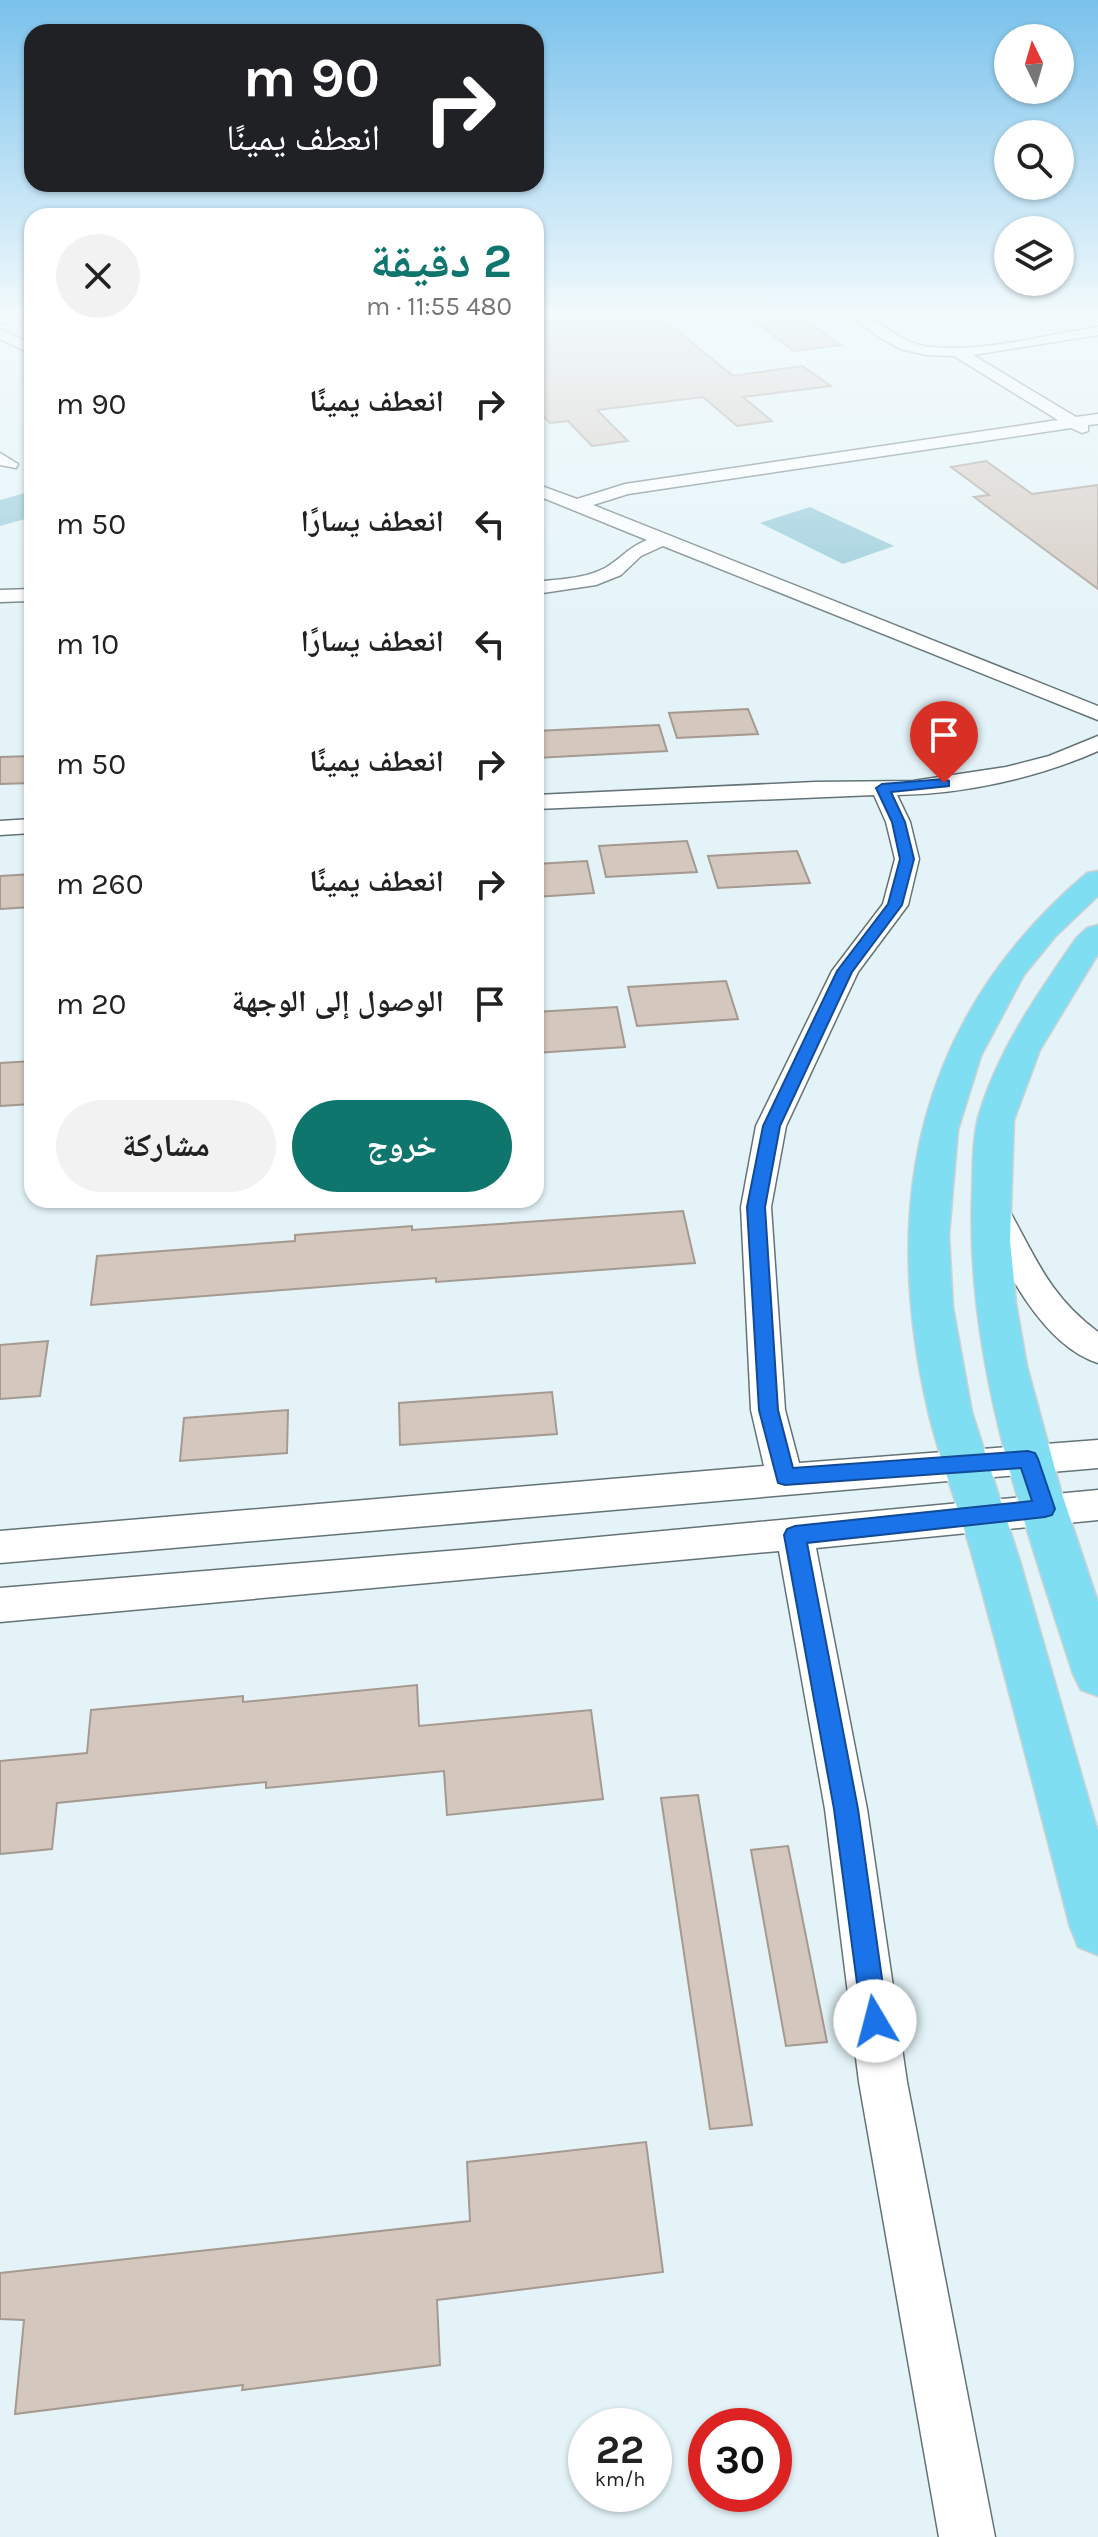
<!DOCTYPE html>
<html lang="ar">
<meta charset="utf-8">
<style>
:root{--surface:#fff;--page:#f2f2f2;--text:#222;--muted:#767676;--accent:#0f766e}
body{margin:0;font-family:Karla,"Noto Naskh Arabic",sans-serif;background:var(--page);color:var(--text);direction:rtl;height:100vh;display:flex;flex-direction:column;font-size:30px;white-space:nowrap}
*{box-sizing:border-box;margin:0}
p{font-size:26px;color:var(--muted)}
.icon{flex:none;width:44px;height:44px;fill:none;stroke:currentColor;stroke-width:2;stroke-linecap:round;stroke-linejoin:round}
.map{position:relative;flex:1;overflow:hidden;direction:ltr}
.sheet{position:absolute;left:24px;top:208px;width:520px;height:1000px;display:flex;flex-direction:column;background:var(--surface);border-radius:24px;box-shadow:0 2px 6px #0004;direction:rtl}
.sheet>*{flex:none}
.top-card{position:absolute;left:24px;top:24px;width:520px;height:168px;border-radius:24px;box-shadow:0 2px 6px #0004;direction:rtl;background:#202124;color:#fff;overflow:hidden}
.needle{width:52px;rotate:355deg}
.tools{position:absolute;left:994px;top:24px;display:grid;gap:16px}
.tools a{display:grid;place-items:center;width:80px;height:80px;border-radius:50%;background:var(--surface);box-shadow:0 2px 6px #0004;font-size:40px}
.speed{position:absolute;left:568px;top:2408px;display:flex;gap:16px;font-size:40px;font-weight:700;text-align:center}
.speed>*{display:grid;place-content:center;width:104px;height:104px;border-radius:50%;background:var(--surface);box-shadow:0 2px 6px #0004;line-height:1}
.speed small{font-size:20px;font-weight:400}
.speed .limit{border:12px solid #d22;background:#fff;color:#111}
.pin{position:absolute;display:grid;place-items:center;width:68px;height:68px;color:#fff;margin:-82px -34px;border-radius:50% 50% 50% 0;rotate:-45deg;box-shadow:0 0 8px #0007}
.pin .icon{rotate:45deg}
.me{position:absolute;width:88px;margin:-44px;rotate:352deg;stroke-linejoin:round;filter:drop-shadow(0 0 6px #0008)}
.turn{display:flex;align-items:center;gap:28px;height:168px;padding:0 32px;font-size:36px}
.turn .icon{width:104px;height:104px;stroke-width:2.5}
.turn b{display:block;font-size:56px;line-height:68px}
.round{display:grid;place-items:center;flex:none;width:84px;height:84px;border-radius:42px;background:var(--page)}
.headline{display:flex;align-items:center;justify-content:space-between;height:136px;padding:0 32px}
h1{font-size:48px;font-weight:700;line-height:60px;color:var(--accent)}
.primary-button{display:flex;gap:16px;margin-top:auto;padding:16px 32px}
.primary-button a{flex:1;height:92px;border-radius:48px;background:var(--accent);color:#fff;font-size:32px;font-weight:700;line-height:92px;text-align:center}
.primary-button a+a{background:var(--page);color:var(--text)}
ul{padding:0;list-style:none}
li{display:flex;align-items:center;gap:24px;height:120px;padding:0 32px}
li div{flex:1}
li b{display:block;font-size:30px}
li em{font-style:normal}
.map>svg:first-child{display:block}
.green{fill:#8fc7d7}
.building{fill:#d4c7be;stroke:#a59990;stroke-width:2}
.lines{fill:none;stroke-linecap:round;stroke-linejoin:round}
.minor-casing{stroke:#647377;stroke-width:3}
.major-casing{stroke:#d0d1d2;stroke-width:3}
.minor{fill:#fff;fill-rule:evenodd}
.major{fill:#80def3;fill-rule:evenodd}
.route{fill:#1a73e8;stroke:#114b97;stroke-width:2}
</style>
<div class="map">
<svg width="1098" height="2537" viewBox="0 0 1098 2537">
<rect width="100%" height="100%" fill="#e3f3f8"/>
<g class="green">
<polygon points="32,491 32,517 0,526 0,500"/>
<polygon points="810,507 894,546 843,564 760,523"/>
</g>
<g class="building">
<polygon points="635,312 644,317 658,315 733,376 802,366 831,386 743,397 772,421 737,426 703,397 597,410 628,441 592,446 568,421 550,423 536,409 536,324"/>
<polygon points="742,312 794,312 841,345 794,351"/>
<polygon points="986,461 1032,494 1098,485 1098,589 974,497 989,495 951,467"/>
<polygon points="748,709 758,734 677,738 669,713"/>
<polygon points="659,725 667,751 536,758 536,731"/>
<polygon points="32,756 32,783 0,784 0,757"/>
<polygon points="687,841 697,872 606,877 599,846"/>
<polygon points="797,851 810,883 718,888 708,856"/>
<polygon points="587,861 594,893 536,897 536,864"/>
<polygon points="32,874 32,907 0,909 0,876"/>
<polygon points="726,981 738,1019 637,1026 628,987"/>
<polygon points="617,1007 625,1047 536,1053 536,1012"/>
<polygon points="32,1061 32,1104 0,1106 0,1063"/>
<polygon points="683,1211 695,1263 436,1282 436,1278 91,1305 97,1256 295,1241 295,1235 412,1226 412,1230"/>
<polygon points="48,1341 40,1396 0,1399 0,1345"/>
<polygon points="552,1392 557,1434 400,1445 399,1403"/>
<polygon points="288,1410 287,1453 180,1461 184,1418"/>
<polygon points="417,1685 419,1726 591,1710 603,1799 447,1815 444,1771 266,1788 266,1782 57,1803 52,1849 0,1854 0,1761 87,1753 91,1710 243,1696 243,1702"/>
<polygon points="698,1795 708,1856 752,2125 710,2129 661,1798"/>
<polygon points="788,1846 827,2042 786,2046 751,1850"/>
<polygon points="646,2142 663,2272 437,2300 440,2365 242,2390 243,2385 15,2414 24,2320 0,2319 0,2273 470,2221 467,2162"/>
</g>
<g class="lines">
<defs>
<g id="minor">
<polygon points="17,312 32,312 32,317 0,324 0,316"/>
<path d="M 846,312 C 876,312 894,341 924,346 C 981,354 1042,335 1098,327 L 1098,335 L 973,355 L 1076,417 L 1098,414 L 1098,424 L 1088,425 L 1088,431 L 1082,433 L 1071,428 L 628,494 L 593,505 L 1098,706 L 1098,720 L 663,546 L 641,556 L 621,575 L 596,585 L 536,594 L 536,582 C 559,579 584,579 605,568 C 621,559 627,548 647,540 L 536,495 L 536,484 L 577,499 L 625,484 L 1058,420 L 954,356 L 926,355 L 901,349 L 880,338 Z"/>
<polygon points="0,329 32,344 32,354 0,339"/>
<polygon points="0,453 18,464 16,468 0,465"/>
<polygon points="32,589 32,601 0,602 0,590"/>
<path d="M 1098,736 L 1098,751 C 1037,778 964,794 897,795 L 910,822 L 919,859 L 908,905 L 858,972 L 786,1126 L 771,1207 L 785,1410 L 799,1463 L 1098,1440 L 1098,1468 L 0,1563 L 0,1531 L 764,1466 L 751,1410 L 741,1207 L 756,1126 L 832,971 L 883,904 L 895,859 L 886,822 L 874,795 L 536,809 L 536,795 L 815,782 L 913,781 L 1006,767 L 1049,756 Z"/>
<polygon points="32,819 32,833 0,835 0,821"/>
<path d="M 994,1200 L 1005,1203 C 1035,1255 1047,1294 1098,1332 L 1098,1363 C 1041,1345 1001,1262 979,1211 L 983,1203 Z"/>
<polygon points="1098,1490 1098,1520 816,1548 867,1809 907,2082 995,2537 939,2537 859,2082 825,1809 779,1551 0,1622 0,1588 472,1549"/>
</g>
<g id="major">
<path d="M 1098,871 L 1098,896 L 1056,936 L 1024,975 L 981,1056 L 958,1130 L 949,1235 L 953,1307 L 972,1412 L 1020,1561 L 1098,1832 L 1098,1955 L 1078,1947 L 1070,1927 C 1038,1804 1007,1681 973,1559 C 960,1511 941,1464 929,1415 C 879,1203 917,1017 1087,873 Z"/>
<path d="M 1098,925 L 1098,954 L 1040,1050 L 1014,1120 L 1010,1240 L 1016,1303 L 1027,1366 L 1061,1491 L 1098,1602 L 1098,1696 L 1081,1690 L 1073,1674 C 1023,1518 966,1362 972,1196 C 973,1170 972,1142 978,1118 C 997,1051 1038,993 1077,937 L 1087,928 Z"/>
</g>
</defs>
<use href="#minor" class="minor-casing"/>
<use href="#major" class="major-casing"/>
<use href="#minor" class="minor"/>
<use href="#major" class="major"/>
</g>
<linearGradient id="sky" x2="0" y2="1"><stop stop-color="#7ac2ec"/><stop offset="0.47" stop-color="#f2fafc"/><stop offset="1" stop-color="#f2fafc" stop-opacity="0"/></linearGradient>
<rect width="1098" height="667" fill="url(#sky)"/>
<polygon class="route" points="944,779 949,781 949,786 891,792 905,822 914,859 902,905 852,972 780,1126 765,1207 778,1410 793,1468 1028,1451 1035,1453 1038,1459 1055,1509 1052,1515 1045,1517 807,1543 858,1809 888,2021 884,2031 875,2035 866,2031 862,2021 834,1809 784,1535 787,1529 795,1526 1032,1501 1021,1468 785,1485 778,1483 759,1410 747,1207 763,1126 837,971 888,904 900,859 892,822 876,788 882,784"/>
</svg>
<div class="tools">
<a><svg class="needle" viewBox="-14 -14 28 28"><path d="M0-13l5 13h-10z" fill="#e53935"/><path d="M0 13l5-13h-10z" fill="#767676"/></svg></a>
<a><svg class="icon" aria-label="search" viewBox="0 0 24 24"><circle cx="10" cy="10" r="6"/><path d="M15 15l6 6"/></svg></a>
<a><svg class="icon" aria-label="layers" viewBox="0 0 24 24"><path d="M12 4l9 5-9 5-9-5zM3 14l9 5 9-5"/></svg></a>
</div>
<div class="speed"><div>22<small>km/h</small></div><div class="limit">30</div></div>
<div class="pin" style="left:944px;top:783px;background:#d93025"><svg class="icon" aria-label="arrive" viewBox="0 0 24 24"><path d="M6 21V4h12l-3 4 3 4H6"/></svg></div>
<svg class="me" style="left:875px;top:2021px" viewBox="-20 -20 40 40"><circle r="19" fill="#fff"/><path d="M0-13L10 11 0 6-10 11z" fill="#1a73e8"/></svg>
<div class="top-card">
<div class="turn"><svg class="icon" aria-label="right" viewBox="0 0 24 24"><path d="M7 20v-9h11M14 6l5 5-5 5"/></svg><div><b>90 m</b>انعطف يمينًا</div></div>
</div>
<section class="sheet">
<div class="headline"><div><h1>2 دقيقة</h1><p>480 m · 11:55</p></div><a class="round"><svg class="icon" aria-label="close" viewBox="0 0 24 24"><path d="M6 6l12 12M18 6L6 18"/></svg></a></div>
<ul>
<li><svg class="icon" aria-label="right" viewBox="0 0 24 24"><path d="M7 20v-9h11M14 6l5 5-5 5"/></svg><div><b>انعطف يمينًا</b></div><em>90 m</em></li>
<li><svg class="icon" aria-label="left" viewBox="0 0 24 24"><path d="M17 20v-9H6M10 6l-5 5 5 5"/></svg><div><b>انعطف يسارًا</b></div><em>50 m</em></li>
<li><svg class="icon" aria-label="left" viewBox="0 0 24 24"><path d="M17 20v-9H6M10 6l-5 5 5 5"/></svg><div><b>انعطف يسارًا</b></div><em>10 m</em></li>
<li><svg class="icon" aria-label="right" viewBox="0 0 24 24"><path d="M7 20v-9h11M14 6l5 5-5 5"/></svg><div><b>انعطف يمينًا</b></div><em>50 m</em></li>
<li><svg class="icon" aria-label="right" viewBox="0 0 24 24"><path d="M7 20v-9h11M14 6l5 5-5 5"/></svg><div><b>انعطف يمينًا</b></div><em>260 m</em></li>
<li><svg class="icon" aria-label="arrive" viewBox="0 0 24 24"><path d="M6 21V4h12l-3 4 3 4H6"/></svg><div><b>الوصول إلى الوجهة</b></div><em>20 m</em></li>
</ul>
<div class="primary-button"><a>خروج</a><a>مشاركة</a></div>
</section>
</div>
